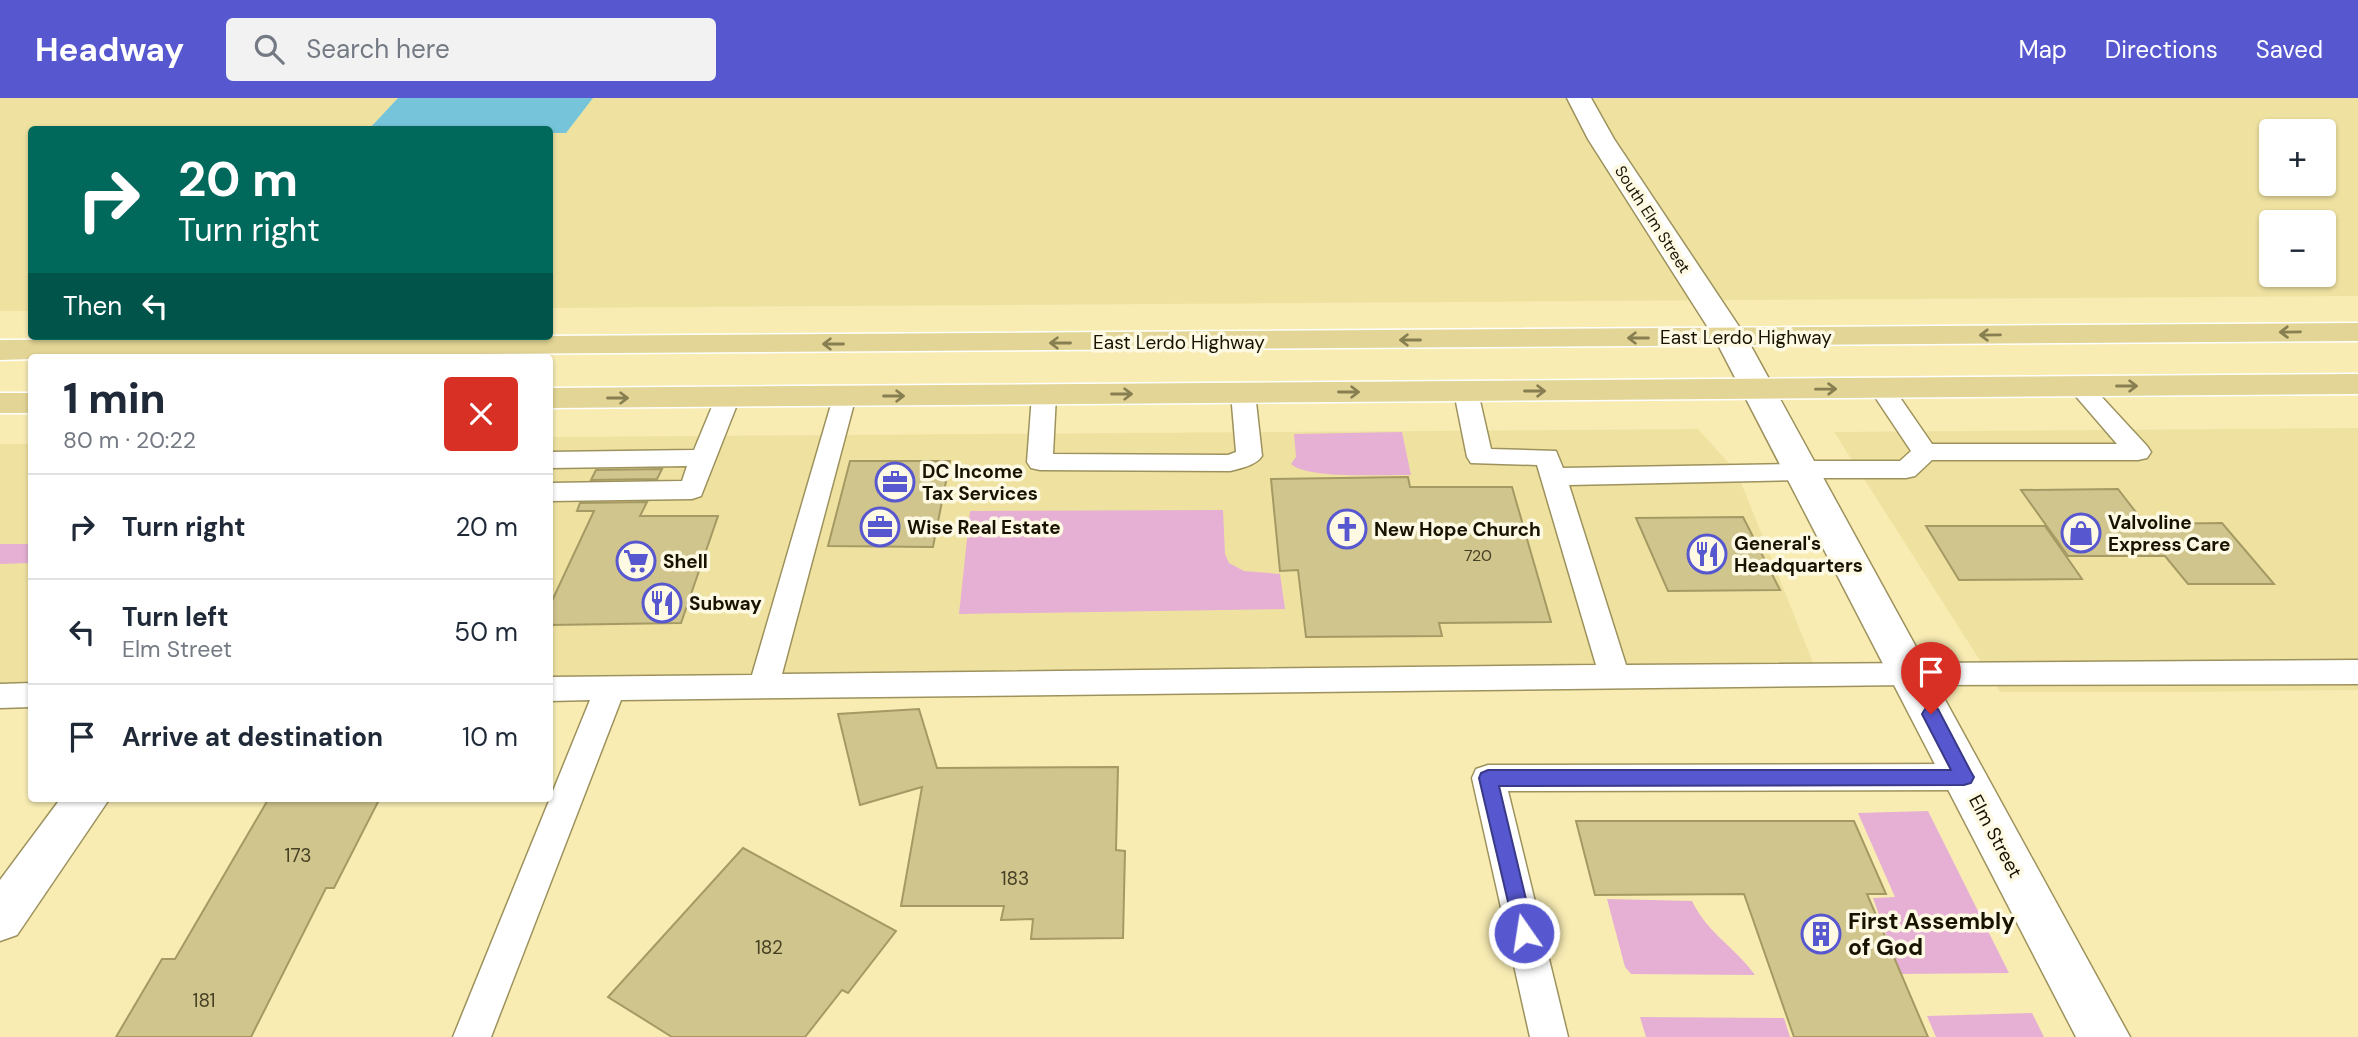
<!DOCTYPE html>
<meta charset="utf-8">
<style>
:root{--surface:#fff;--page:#f2f2f3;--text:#1f2937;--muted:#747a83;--line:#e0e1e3;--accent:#5757cf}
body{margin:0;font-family:"DM Sans",sans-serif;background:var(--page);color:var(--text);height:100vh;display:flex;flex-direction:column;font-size:26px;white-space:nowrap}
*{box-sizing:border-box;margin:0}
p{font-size:23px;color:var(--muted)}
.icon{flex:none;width:38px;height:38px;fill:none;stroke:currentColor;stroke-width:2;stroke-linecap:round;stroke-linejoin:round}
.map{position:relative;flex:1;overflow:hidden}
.sheet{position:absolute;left:28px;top:256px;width:525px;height:448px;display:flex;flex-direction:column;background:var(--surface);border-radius:7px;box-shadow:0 2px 5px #0004}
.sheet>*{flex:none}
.top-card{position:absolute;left:28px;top:28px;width:525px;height:214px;border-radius:7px;box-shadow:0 2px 5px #0004;background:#00695c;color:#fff;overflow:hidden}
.tools{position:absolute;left:2259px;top:21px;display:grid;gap:14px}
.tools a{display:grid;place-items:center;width:77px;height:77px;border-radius:7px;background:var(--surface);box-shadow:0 2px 5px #0004;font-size:35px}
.pin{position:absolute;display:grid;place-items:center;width:60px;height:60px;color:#fff;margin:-72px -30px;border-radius:50% 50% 50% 0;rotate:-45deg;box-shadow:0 0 7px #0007}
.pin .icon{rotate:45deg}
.me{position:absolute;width:77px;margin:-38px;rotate:347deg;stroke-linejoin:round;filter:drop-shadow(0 0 5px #0008)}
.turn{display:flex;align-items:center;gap:24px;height:147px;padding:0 35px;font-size:32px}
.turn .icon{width:91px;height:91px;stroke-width:2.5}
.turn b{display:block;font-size:49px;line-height:60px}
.then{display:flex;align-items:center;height:66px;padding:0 35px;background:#0003;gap:14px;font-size:26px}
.round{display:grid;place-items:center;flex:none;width:74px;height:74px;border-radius:7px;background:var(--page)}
.headline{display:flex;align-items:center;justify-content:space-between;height:119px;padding:0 35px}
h1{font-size:42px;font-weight:800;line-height:52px}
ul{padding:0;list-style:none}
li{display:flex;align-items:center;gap:21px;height:105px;padding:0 35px;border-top:2px solid var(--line)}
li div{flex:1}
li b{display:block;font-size:26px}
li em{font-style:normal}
header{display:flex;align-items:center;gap:42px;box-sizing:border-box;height:98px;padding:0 35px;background:var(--accent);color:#fff}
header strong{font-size:33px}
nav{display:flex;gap:38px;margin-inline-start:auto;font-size:24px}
.search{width:490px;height:63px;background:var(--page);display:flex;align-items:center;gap:18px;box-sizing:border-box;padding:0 24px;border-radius:7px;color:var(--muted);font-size:26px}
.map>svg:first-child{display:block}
.built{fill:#efe2a1;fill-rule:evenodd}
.green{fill:#e5b0d4}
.water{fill:#76c4da}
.building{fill:#d1c58e;stroke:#a59a64;stroke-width:2}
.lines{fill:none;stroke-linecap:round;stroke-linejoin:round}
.lane-casing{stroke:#9d925d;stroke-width:3}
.street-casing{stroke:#9d925d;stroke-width:3}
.primary-casing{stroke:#fff;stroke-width:3}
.lane{fill:#fff;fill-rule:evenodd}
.street{fill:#fff;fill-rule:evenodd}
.primary{fill:#e2d595;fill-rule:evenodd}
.oneway{stroke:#877e52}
.route{fill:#5757cf;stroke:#393987;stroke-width:2}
.labels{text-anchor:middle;stroke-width:7;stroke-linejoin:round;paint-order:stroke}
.far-street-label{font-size:16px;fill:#181301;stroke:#fdf9e3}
.number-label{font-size:16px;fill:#464024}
.street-label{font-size:19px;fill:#181301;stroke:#fdf9e3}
.poi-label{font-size:19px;font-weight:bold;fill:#181301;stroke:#fdf9e3;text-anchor:start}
.near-number-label{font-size:19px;fill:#464024}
.near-poi-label{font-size:23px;font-weight:bold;fill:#181301;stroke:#fdf9e3;text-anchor:start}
</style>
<header>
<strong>Headway</strong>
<div class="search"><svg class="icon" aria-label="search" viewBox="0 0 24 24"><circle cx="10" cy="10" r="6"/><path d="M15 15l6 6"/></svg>Search here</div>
<nav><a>Map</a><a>Directions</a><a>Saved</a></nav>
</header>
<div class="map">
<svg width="2358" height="939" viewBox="0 0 2358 939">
<rect width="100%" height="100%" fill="#f8ecb3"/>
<g class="built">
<path d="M 0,0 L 2358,0 L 2358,198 L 550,210 L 550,32 L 32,32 L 31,213 L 0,213 ZM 2272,33 L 2324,33 L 2324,86 L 2272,86 ZM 2272,124 L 2324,124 L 2324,177 L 2272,177 Z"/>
<polygon points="2358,330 2358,592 2191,594 2000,594 1834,334"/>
<polygon points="1698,331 1737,374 1818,577 550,592 550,339"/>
<polygon points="0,346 31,346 31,601 0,602"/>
</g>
<g class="green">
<path d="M 1402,334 L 1411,377 C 1384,376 1309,382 1291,366 L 1296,359 L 1294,336 Z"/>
<polygon points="1223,412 1225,456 1229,465 1244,473 1280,476 1285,511 959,516 970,413"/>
<polygon points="0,446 31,446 31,465 0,466"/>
<polygon points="1928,713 2009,875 1900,876 1873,800 1895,799 1858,715"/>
<path d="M 1607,801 L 1692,803 C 1708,836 1734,848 1755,877 L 1631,876 L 1625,869 Z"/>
<polygon points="2032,915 2044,939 1936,939 1927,918"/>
<polygon points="1640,919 1784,920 1790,939 1646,939"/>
</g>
<polygon class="water" points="398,0 593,0 566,35 550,35 550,32 369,31"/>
<g class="building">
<polygon points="850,363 950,363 933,449 828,448"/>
<polygon points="662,371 657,381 591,382 596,372"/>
<polygon points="1408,379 1410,389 1512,389 1551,524 1439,525 1442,538 1306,539 1298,472 1280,473 1271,381"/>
<polygon points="2118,391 2145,426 2222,425 2274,486 2188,486 2165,458 2068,458 2021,392"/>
<polygon points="647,404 640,418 718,418 681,525 550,527 550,507 594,413 577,413 580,405"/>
<polygon points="1743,419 1780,492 1668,493 1636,420"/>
<polygon points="1926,428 2045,428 2082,481 1959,482"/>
<polygon points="919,611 937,670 1118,669 1116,752 1125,753 1123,840 1031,841 1033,821 1001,822 1004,808 901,808 922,689 860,707 838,616"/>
<polygon points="269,700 380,700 334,790 326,790 251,939 116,939 162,861 175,861"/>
<polygon points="1576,723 1854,723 1886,796 1867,796 1928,939 1794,939 1744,796 1595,797"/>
<polygon points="743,750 896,833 848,895 842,892 805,939 672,939 608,899"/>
</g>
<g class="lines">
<defs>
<g id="lane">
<polygon points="2079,281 2087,283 2147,348 2151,354 2147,360 2138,362 1932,362 1915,378 1906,380 1811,380 1802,382 1569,387 1626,567 2358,562 2358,586 1909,587 621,602 491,939 453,939 590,602 550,603 550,579 752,577 835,293 844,291 853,293 856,298 782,576 1596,567 1537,367 1471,365 1467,359 1454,294 1457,289 1466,287 1475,289 1478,294 1491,351 1556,353 1563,370 1790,366 1800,363 1900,363 1911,353 1869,290 1872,285 1881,283 1890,285 1932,346 2117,346 2067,288 2071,283"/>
<path d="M 1243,288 L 1252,290 L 1255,295 L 1262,358 C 1255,368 1241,370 1230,373 L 1040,372 L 1031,370 L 1027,364 L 1032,297 L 1035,292 L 1044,290 L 1053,292 L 1056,297 L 1053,356 L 1228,357 L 1236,354 L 1231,295 L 1234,290 Z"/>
<polygon points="728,292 737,294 740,299 701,398 692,401 550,403 550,385 682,383 687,368 550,370 550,354 694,352 716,299 719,294"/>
<polygon points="32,585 32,609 0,610 0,586"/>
<polygon points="1964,666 1976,670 1980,679 1976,688 1964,692 1508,693 1568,939 1530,939 1472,680 1476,671 1488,667"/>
</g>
<g id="street">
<polygon points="1567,0 1591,0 1614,41 1746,239 2130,939 2076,939 1714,239 1588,41"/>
<polygon points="61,700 110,700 17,837 0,843 0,782"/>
</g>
<g id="primary">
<polygon points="2358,225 2358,243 32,259 32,261 0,262 0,242"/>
<polygon points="2358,276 2358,296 550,310 550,290"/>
<rect x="0" y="295" width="32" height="20"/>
</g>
</defs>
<use href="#lane" class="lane-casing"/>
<use href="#street" class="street-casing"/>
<use href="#primary" class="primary-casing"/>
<use href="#lane" class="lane"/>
<use href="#street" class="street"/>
<use href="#primary" class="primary"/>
</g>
<defs><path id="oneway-shaft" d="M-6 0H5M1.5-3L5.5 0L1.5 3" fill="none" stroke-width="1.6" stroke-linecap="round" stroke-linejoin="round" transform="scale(1.75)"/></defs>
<g class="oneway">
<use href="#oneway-shaft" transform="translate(2290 234) rotate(179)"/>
<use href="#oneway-shaft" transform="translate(1990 237) rotate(179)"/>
<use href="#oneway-shaft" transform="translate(1638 240) rotate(180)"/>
<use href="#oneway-shaft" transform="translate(1410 242) rotate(180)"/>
<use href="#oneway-shaft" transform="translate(1060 245) rotate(180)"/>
<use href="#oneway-shaft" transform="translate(833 246) rotate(180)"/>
<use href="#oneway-shaft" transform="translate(2127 288)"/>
<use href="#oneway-shaft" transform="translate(1826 291) rotate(-1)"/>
<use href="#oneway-shaft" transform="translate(1535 293)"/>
<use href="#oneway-shaft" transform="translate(1349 294)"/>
<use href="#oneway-shaft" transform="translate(1122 296)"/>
<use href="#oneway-shaft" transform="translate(894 298)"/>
<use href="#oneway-shaft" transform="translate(618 300)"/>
</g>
<polygon class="route" points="1931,609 1938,611 1971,674 1974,679 1971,685 1964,687 1499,688 1534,835 1531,842 1524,845 1517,842 1479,680 1481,675 1488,672 1951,672 1922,616 1925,611"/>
<defs>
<symbol id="office-ring" viewBox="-11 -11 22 22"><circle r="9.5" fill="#fdf9e3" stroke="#5757cf" stroke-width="1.5"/><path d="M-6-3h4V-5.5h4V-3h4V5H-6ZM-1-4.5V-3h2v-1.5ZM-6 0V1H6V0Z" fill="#5757cf"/></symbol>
<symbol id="church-ring" viewBox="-11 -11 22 22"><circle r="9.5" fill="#fdf9e3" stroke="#5757cf" stroke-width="1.5"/><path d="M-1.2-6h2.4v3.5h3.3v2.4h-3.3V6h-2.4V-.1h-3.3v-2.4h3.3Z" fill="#5757cf"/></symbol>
<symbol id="shop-ring" viewBox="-11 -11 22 22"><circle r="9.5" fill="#fdf9e3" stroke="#5757cf" stroke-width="1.5"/><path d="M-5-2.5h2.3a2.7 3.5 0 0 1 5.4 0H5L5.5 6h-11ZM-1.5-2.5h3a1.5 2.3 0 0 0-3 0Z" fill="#5757cf"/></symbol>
<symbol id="restaurant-ring" viewBox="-11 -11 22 22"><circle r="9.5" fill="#fdf9e3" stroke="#5757cf" stroke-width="1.5"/><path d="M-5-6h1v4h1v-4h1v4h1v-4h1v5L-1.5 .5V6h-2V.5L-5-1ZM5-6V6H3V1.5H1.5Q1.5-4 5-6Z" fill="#5757cf"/></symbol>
<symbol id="supermarket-ring" viewBox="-11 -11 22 22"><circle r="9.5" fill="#fdf9e3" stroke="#5757cf" stroke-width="1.5"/><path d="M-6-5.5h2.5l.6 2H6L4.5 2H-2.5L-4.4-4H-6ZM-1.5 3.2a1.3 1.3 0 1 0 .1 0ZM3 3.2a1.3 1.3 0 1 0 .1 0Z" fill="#5757cf"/></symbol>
<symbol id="building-ring" viewBox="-11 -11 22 22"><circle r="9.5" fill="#fdf9e3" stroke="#5757cf" stroke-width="1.5"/><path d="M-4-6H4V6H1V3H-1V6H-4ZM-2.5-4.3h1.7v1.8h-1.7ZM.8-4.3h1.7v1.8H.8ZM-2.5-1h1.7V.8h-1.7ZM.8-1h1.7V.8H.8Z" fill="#5757cf"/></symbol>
</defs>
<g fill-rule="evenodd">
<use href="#office-ring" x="873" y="362" width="44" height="44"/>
<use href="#office-ring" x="858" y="407" width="44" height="44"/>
<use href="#church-ring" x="1325" y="409" width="44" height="44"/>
<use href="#shop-ring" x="2059" y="413" width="44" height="44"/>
<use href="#restaurant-ring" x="1685" y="434" width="44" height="44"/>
<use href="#supermarket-ring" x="614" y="441" width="44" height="44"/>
<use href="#restaurant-ring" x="640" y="483" width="44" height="44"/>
<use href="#building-ring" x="1799" y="814" width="44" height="44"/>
</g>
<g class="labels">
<g class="far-street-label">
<text transform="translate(1653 121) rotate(57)" y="6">South Elm Street</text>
</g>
<g class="number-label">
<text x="1478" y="463">720</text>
</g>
<g class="street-label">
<text x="1746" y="246">East Lerdo Highway</text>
<text x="1179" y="251">East Lerdo Highway</text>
<text transform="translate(1996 738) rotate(62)" y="7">Elm Street</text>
</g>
<g class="poi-label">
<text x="922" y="380">DC Income<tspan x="922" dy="22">Tax Services</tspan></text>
<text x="2108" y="431">Valvoline<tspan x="2108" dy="22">Express Care</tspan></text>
<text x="907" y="436">Wise Real Estate</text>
<text x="1374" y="438">New Hope Church</text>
<text x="1734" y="452">General's<tspan x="1734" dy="22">Headquarters</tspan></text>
<text x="663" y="470">Shell</text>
<text x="689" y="512">Subway</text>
</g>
<g class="near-number-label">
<text x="298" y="764">173</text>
<text x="1015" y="787">183</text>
<text x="769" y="856">182</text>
<text x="204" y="909">181</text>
</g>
<g class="near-poi-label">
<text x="1848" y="831">First Assembly<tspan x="1848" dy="26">of God</tspan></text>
</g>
</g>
</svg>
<div class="tools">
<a>+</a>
<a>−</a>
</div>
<div class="pin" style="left:1931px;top:616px;background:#d93025"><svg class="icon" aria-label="arrive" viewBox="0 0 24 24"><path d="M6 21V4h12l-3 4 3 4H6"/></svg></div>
<svg class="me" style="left:1524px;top:835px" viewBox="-20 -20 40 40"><circle r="17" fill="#5757cf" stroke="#fff" stroke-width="3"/><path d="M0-11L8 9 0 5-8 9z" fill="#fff"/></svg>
<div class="top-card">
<div class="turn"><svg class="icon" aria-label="right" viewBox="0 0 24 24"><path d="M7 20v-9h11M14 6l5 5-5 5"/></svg><div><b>20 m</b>Turn right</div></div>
<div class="then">Then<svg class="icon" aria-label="left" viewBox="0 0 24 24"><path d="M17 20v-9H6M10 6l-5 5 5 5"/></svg></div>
</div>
<section class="sheet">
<div class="headline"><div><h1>1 min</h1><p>80 m · 20:22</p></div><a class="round" style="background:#d93025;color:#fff"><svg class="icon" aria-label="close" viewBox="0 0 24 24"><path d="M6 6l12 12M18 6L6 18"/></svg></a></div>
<ul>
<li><svg class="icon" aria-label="right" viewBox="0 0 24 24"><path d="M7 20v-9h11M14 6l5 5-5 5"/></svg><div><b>Turn right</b></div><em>20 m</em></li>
<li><svg class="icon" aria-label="left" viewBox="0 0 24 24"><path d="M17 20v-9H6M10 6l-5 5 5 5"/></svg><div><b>Turn left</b><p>Elm Street</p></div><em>50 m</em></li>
<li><svg class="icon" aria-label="arrive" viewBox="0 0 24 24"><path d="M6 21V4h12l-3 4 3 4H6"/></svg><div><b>Arrive at destination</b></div><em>10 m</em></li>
</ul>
</section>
</div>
